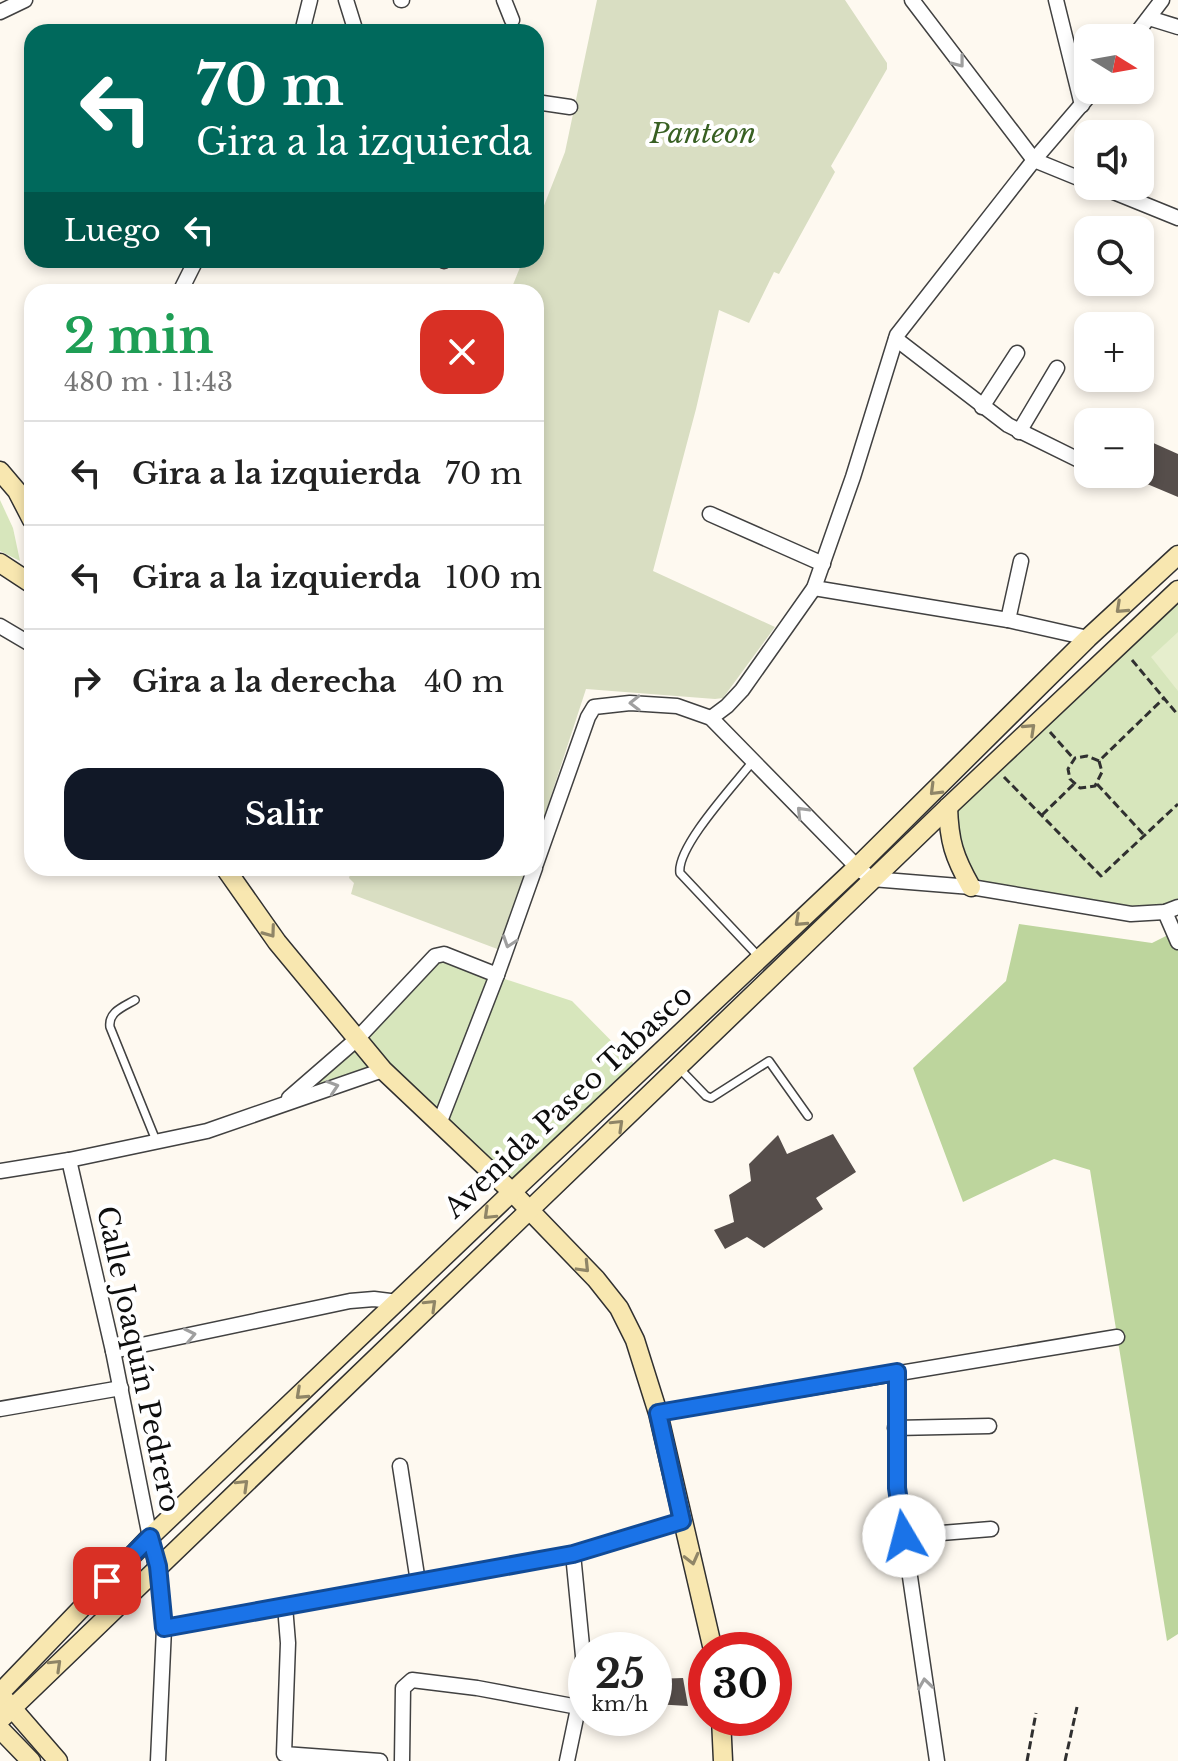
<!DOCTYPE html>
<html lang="es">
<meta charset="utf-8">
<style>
:root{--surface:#fff;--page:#f2f2f2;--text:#222;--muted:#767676;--line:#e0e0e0;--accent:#111827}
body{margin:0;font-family:"Libre Baskerville",serif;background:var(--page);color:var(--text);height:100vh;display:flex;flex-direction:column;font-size:30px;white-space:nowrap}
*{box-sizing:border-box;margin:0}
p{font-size:26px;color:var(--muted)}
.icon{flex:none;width:44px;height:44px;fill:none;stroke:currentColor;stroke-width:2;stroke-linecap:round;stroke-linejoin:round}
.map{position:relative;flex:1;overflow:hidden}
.side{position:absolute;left:24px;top:284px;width:520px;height:592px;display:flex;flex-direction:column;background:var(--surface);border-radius:24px;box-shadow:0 4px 12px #0003}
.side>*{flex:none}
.top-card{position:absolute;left:24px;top:24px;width:520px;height:244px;border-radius:24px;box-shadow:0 4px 12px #0003;background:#00695c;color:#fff;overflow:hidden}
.needle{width:52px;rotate:101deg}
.controls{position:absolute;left:1074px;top:24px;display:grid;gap:16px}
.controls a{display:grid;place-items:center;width:80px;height:80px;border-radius:16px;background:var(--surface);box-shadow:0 4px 12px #0003;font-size:40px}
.speed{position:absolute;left:568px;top:1632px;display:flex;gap:16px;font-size:40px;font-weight:700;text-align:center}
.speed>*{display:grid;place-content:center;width:104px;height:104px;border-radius:50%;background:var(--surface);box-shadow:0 4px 12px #0003;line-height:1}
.speed small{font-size:20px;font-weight:400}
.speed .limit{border:12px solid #d22;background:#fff;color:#111}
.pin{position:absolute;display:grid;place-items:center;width:68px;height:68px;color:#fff;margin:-34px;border-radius:16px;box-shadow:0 4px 12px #0006}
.me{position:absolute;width:88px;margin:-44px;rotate:352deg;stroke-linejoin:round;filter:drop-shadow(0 0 6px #0008)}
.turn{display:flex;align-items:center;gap:28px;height:168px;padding:0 40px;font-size:36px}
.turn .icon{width:104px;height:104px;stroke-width:2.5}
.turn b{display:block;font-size:56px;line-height:68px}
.then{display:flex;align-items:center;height:76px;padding:0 40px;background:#0003;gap:16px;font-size:30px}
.round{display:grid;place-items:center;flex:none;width:84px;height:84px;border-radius:24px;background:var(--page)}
.head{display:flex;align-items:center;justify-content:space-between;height:136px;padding:0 40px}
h1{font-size:48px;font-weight:700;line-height:60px;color:#1e9e55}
.action{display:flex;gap:16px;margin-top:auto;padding:16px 40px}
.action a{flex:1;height:92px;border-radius:24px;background:var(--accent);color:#fff;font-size:32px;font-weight:700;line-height:92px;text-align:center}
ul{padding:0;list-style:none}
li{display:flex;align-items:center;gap:24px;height:104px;padding:0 40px;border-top:2px solid var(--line)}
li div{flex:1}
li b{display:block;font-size:30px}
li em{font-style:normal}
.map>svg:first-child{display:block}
.green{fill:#d7e6bc}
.forest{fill:#bdd59d}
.cemetery{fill:#d9dec2}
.pitch{fill:#e6eecd}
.building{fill:#564e4b}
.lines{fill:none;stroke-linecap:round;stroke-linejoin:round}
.lane-casing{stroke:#414141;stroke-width:10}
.street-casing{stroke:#414141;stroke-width:17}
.secondary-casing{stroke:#303030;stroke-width:21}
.path{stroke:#303030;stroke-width:3;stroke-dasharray:8 4;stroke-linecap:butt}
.lane{stroke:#fff;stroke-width:7}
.street{stroke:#fff;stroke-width:14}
.secondary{stroke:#f8e7b0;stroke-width:18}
.oneway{stroke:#9f9f9f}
.oneway2{stroke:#8f8567}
.route-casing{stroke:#114b97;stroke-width:20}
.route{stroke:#1a73e8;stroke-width:14}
.labels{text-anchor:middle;stroke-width:8;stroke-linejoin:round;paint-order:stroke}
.park-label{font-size:28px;font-style:italic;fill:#386023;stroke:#fff}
.street-label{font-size:28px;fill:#0e0e0e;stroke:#fff}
</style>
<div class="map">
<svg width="1178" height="1761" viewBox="0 0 1178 1761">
<rect width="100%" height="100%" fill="#fef9f0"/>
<g class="green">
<polygon points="0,500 13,528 20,561 0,551"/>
<polygon points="1178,590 1178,907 1165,912 971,887 948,807"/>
<polygon points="435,956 572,1001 641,1071 512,1192 383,1070 283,1103"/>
</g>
<polygon class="forest" points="1019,924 1152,943 1178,930 1178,1634 1167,1641 1090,1170 1054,1159 963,1202 913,1068 1006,981"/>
<g class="cemetery">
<polygon points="597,0 845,0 887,63 887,69 831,166 835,172 779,274 774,272 749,323 719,310 696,409 653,571 775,627 723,698 715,699 586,689 536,842 536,292 510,292 523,260 536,260 536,226 565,152"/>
<polygon points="352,868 527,868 500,950 351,894 354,883 349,878"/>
</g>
<polygon class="pitch" points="1178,632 1178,691 1151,657"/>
<g class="building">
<polygon points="1140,437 1178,454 1178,497 1140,481"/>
<polygon points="833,1134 856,1172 816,1198 823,1209 764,1248 747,1237 725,1249 714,1230 734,1222 729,1195 751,1181 749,1164 778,1135 787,1154"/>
<polygon points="683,1678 688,1706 654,1704 654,1679"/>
</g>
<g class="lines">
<defs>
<g id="lane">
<path d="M 753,761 C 736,783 676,847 680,873 L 760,958"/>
<path d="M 135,1000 C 123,1007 108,1012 110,1027 L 157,1143"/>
<polyline points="679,1068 706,1096 711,1098 769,1061 808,1116"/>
</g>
<g id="street">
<polyline points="346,0 356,32"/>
<polyline points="401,0 402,0"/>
<polyline points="504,0 512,20"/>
<polyline points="912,0 1034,160 1088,182"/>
<polyline points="1056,0 1082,105"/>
<polyline points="0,12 25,0"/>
<polyline points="1149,18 1178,27"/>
<polyline points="302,32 310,0"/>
<polyline points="1133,38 1162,0"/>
<polyline points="536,102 570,107"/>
<polyline points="1099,186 1178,218"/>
<polyline points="444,261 445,260"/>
<polyline points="180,292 196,260"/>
<polyline points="896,339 1008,425 1085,463"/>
<polyline points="982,407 1017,353"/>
<polyline points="1019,432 1057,368"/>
<polyline points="710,514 823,564"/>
<polyline points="814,588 1008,620 1088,638"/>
<polyline points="1008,620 1021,561"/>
<polyline points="0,626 32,645"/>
<polyline points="711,718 727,706 742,690 814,588 853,477 897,335 1034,160 1094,90"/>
<polyline points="536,864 588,717 594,707 630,703 677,706 711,718 857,867 872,879 971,887 1131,914 1165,912 1178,907"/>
<polyline points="1165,912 1178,942"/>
<polyline points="289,1098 357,1039 435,956 444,954 497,975 535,868"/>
<polyline points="439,1124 497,975"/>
<polyline points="69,1160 113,1351 162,1598 164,1628 158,1761"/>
<polyline points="0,1171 69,1160 207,1131 383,1070"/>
<polyline points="113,1351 350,1301 374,1299 398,1302"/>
<polyline points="897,1372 897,1488 937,1761"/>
<polyline points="0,1409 121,1388"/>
<polyline points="658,1413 1117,1337"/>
<polyline points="895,1428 989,1426"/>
<polyline points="400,1466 418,1582"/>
<polyline points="904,1536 991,1529"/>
<polyline points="285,1606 288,1643 284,1754 380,1761"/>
<polyline points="164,1628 573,1554 682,1521"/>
<polyline points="402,1761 403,1688 412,1680 477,1688 578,1707"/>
<polyline points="567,1761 581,1694 583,1656 573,1554"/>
</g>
<g id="secondary">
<polyline points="0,471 17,491 32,520"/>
<polyline points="0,563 32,584"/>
<path d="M 948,807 C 949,841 954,857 971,887"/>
<polyline points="225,868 277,942 383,1070 512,1192 596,1279 619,1308 635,1340 658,1413 713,1650"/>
<polyline points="0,1693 150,1537 512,1192 857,867 1088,638 1178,555"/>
<polyline points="5,1700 58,1761"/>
<polyline points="721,1718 723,1761"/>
<polyline points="0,1720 948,807 1178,590"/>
<polyline points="0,1729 31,1761"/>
</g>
</defs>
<use href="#lane" class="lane-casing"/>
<use href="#street" class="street-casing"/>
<use href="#secondary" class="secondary-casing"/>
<g class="path">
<polyline points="1132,660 1178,715"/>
<polyline points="1050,732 1074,759"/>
<polyline points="1099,761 1102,772 1095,786 1080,788 1070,779 1068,769 1075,758 1087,756 1099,761 1164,698"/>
<polyline points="1004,777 1101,876 1178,804"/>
<polyline points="1097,784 1145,836"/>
<polyline points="1042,815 1074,784"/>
<polyline points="1027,1761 1036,1713"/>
<polyline points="1065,1761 1077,1707"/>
</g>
<use href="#lane" class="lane"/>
<use href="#street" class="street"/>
<use href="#secondary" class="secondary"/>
</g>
<defs><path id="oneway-chevron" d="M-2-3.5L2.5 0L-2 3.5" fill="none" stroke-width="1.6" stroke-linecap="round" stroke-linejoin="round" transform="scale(2)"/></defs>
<g class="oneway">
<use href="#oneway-chevron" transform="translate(959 62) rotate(52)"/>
<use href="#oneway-chevron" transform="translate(635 703) rotate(179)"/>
<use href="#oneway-chevron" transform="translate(802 812) rotate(-134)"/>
<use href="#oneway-chevron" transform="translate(509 942) rotate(109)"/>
<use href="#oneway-chevron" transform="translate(333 1087) rotate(-18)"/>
<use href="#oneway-chevron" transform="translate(190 1335) rotate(-12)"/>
<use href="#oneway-chevron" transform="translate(925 1684) rotate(-98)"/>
</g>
<g class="oneway2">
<use href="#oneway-chevron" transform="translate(1121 608) rotate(137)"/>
<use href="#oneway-chevron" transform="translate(1030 729) rotate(-43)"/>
<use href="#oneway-chevron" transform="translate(935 790) rotate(135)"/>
<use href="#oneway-chevron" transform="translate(800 921) rotate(137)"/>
<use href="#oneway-chevron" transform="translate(270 932) rotate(54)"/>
<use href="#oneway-chevron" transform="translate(618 1125) rotate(-44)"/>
<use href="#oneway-chevron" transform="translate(489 1214) rotate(136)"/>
<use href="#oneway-chevron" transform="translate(584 1267) rotate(46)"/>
<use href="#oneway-chevron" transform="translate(431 1305) rotate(-44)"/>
<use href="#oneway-chevron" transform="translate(301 1394) rotate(137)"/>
<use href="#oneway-chevron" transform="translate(243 1485) rotate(-44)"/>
<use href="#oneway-chevron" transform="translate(692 1559) rotate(76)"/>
<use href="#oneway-chevron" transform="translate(56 1665) rotate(-44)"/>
</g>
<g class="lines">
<defs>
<polyline id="route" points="107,1581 150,1537 158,1566 164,1628 573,1554 682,1521 658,1413 897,1372 897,1488 904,1536"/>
</defs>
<use href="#route" class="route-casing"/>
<use href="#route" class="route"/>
</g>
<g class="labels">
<g class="park-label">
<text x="703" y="143">Panteon</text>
</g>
<g class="street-label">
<text transform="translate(568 1101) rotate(-43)" y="10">Avenida Paseo Tabasco</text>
<text transform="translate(139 1359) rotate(78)" y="10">Calle Joaquín Pedrero</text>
</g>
</g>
</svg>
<div class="controls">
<a><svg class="needle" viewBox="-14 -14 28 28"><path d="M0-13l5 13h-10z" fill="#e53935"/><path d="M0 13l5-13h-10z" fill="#767676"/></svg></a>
<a><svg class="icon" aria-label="sound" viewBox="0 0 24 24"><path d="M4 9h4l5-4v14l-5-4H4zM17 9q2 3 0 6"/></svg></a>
<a><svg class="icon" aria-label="search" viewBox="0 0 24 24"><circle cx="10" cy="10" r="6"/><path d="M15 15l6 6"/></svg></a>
<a>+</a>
<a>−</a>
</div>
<div class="speed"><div>25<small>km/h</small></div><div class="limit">30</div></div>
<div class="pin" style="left:107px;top:1581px;background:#d93025"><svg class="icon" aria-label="arrive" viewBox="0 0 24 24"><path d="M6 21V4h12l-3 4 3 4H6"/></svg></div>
<svg class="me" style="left:904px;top:1536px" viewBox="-20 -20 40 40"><circle r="19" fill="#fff"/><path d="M0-13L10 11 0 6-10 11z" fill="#1a73e8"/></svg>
<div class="top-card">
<div class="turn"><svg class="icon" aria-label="left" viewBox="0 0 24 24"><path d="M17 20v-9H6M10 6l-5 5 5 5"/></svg><div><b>70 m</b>Gira a la izquierda</div></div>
<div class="then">Luego<svg class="icon" aria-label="left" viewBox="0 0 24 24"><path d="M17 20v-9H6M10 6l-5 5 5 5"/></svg></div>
</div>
<section class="side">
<div class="head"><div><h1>2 min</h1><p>480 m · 11:43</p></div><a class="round" style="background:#d93025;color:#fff"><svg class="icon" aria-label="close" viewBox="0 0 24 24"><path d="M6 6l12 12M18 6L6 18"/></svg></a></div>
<ul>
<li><svg class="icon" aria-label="left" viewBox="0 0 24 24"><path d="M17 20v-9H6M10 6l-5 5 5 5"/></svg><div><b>Gira a la izquierda</b></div><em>70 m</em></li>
<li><svg class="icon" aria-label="left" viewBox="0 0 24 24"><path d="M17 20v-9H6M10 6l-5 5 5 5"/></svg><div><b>Gira a la izquierda</b></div><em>100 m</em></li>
<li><svg class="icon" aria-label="right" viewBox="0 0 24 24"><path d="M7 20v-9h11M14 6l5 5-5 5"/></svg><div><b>Gira a la derecha</b></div><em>40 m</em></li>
</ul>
<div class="action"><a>Salir</a></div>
</section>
</div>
